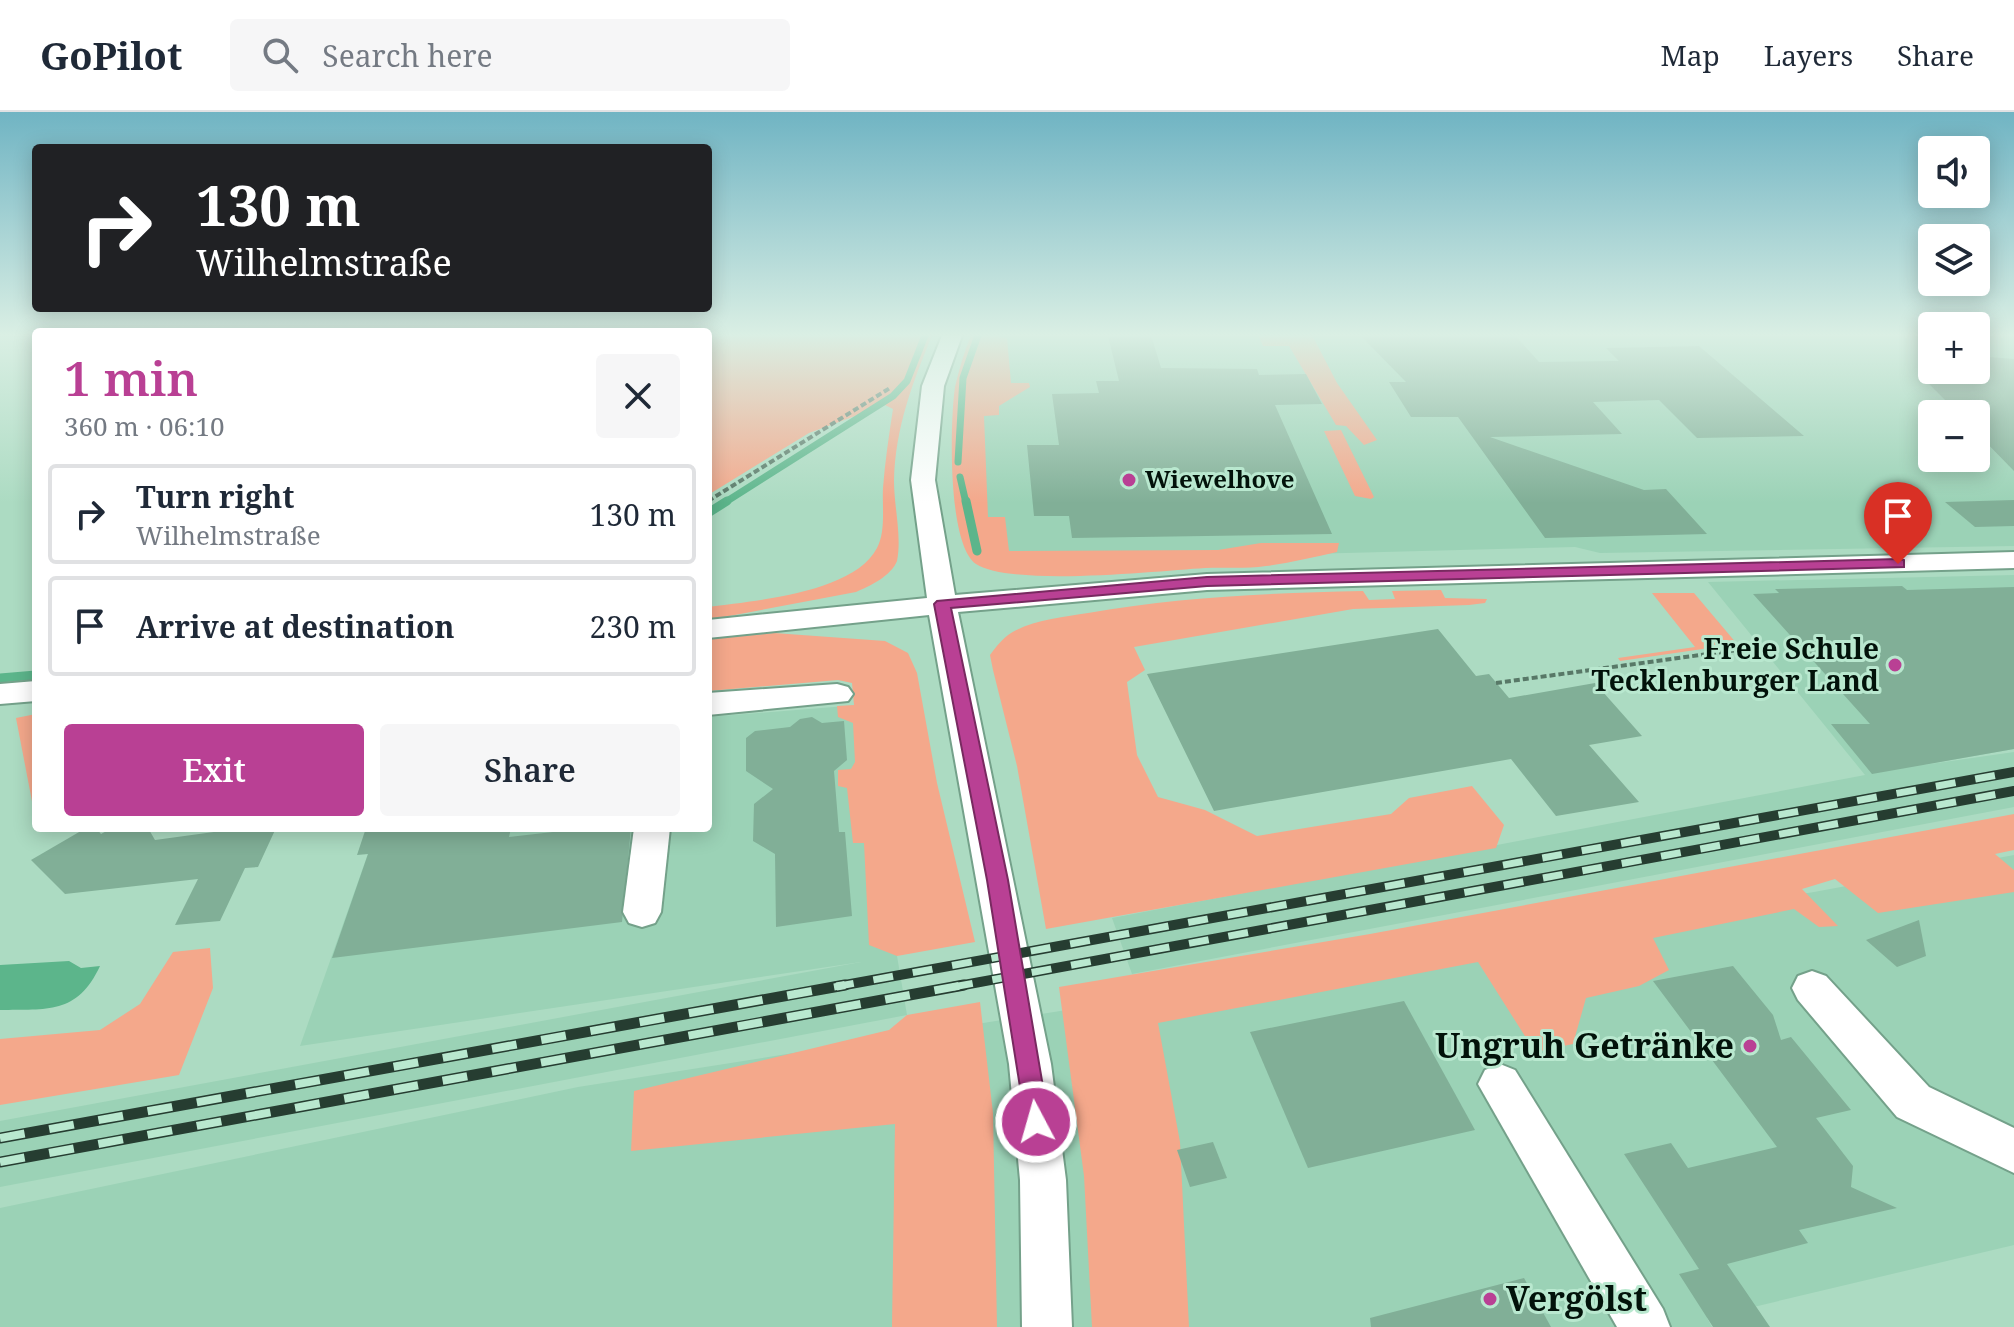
<!DOCTYPE html>
<meta charset="utf-8">
<style>
:root{--surface:#fff;--page:#f6f6f7;--text:#1f2937;--muted:#747a83;--line:#e0e1e3;--accent:#b94094}
body{margin:0;font-family:"Noto Serif",serif;background:var(--page);color:var(--text);height:100vh;display:flex;flex-direction:column;font-size:30px;white-space:nowrap}
*{box-sizing:border-box;margin:0}
p{font-size:26px;color:var(--muted)}
.icon{flex:none;width:44px;height:44px;fill:none;stroke:currentColor;stroke-width:2;stroke-linecap:round;stroke-linejoin:round}
.map{position:relative;flex:1;overflow:hidden}
.details{position:absolute;left:32px;top:216px;width:680px;height:504px;display:flex;flex-direction:column;background:var(--surface);border-radius:8px;box-shadow:0 4px 20px #0003}
.details>*{flex:none}
.top-card{position:absolute;left:32px;top:32px;width:680px;height:168px;border-radius:8px;box-shadow:0 4px 20px #0003;background:#202124;color:#fff;overflow:hidden}
.buttons{position:absolute;left:1918px;top:24px;display:grid;gap:16px}
.buttons a{display:grid;place-items:center;width:72px;height:72px;border-radius:8px;background:var(--surface);box-shadow:0 4px 20px #0003;font-size:40px}
.pin{position:absolute;display:grid;place-items:center;width:68px;height:68px;color:#fff;margin:-82px -34px;border-radius:50% 50% 50% 0;rotate:-45deg;box-shadow:0 0 8px #0007}
.pin .icon{rotate:45deg}
.me{position:absolute;width:88px;margin:-44px;rotate:354deg;stroke-linejoin:round;filter:drop-shadow(0 0 6px #0008)}
.turn{display:flex;align-items:center;gap:28px;height:168px;padding:0 32px;font-size:36px}
.turn .icon{width:104px;height:104px;stroke-width:2.5}
.turn b{display:block;font-size:56px;line-height:68px}
.round{display:grid;place-items:center;flex:none;width:84px;height:84px;border-radius:8px;background:var(--page)}
.overview{display:flex;align-items:center;justify-content:space-between;height:136px;padding:0 32px}
h1{font-size:48px;font-weight:600;line-height:60px;color:var(--accent)}
.cta{display:flex;gap:16px;margin-top:auto;padding:16px 32px}
.cta a{flex:1;height:92px;border-radius:8px;background:var(--accent);color:#fff;font-size:32px;font-weight:600;line-height:92px;text-align:center}
.cta a+a{background:var(--page);color:var(--text)}
ul{padding:0;list-style:none}
li{display:flex;align-items:center;gap:24px;height:100px;margin:0 16px 12px;padding:0 16px;border:4px solid var(--line);border-radius:8px}
li div{flex:1}
li b{display:block;font-size:30px}
li em{font-style:normal}
header{display:flex;align-items:center;gap:48px;box-sizing:border-box;height:112px;padding:0 40px;background:var(--surface);border-bottom:2px solid var(--line)}
header strong{font-size:38px}
nav{display:flex;gap:44px;margin-inline-start:auto;font-size:28px}
.search{width:560px;height:72px;background:var(--page);display:flex;align-items:center;gap:20px;box-sizing:border-box;padding:0 28px;border-radius:8px;color:var(--muted);font-size:30px}
.map>svg:first-child{display:block}
.built{fill:#9bd2b6;fill-rule:evenodd}
.green{fill:#f4a88b}
.water{fill:#5cb58b}
.lines{fill:none;stroke-linecap:round;stroke-linejoin:round}
.stream-far1{stroke:#5cb58b;stroke-width:7}
.stream{stroke:#5cb58b;stroke-width:9}
.building{fill:#81af97}
.minor-casing{stroke:#74a18a;stroke-width:4}
.path{stroke:#587867;stroke-width:4;stroke-dasharray:6 3;stroke-linecap:butt}
.minor{fill:#fff;fill-rule:evenodd}
.rail-far1-casing{stroke:#263d31;stroke-width:10}
.rail-casing{stroke:#263d31;stroke-width:11}
.rail-far1{stroke:#b9e8cf;stroke-width:7;stroke-dasharray:20;stroke-linecap:butt}
.rail{stroke:#b9e8cf;stroke-width:8;stroke-dasharray:25;stroke-linecap:butt}
.route{fill:#b94094;stroke:#782a60;stroke-width:2}
.poi-dot{fill:#b94094;stroke:#b9e8cf;stroke-width:3}
.labels{text-anchor:middle;stroke-width:6;stroke-linejoin:round;paint-order:stroke}
.far-poi-label{font-size:24px;font-weight:bold;fill:#02120a;stroke:#b9e8cf;text-anchor:start}
.poi-label{font-size:28px;font-weight:bold;fill:#02120a;stroke:#b9e8cf;text-anchor:end}
.near-poi-label{font-size:34px;font-weight:bold;fill:#02120a;stroke:#b9e8cf;text-anchor:end}
</style>
<header>
<strong>GoPilot</strong>
<div class="search"><svg class="icon" aria-label="search" viewBox="0 0 24 24"><circle cx="10" cy="10" r="6"/><path d="M15 15l6 6"/></svg>Search here</div>
<nav><a>Map</a><a>Layers</a><a>Share</a></nav>
</header>
<div class="map">
<svg width="2014" height="1215" viewBox="0 0 2014 1215">
<rect width="100%" height="100%" fill="#acdbc2"/>
<g class="built">
<path d="M 1011,221 L 1932,221 L 1932,258 L 1976,258 L 1976,221 L 2014,221 L 2014,434 L 1600,441 L 1575,435 L 1009,450 L 983,443 L 973,262 L 1002,226 ZM 1932,302 L 1976,302 L 1976,346 L 1932,346 Z"/>
<polygon points="2014,463 2014,637 1923,653 2014,640 2014,695 1132,862 1112,806 1865,663 1708,470"/>
<polygon points="871,592 897,844 907,903 0,1075 0,1009 861,850 300,934 377,716 708,716 708,605"/>
<polygon points="2014,743 2014,1133 1707,1206 1712,1215 0,1215 0,1096 578,975 1814,780"/>
</g>
<g class="green">
<path d="M 708,221 L 933,221 C 913,269 895,316 894,369 C 894,395 902,424 897,449 C 891,464 870,474 856,480 L 708,508 L 708,495 C 753,489 854,481 877,436 C 886,419 882,395 883,376 C 885,349 889,323 893,297 L 885,293 L 809,321 L 708,383 Z"/>
<path d="M 983,221 L 1007,226 L 1011,271 L 1029,271 L 1030,275 L 999,294 L 999,303 L 984,304 L 988,405 L 1005,405 L 1009,439 L 1218,438 L 1261,431 L 1339,431 L 1337,440 C 1314,445 1290,451 1266,454 C 1246,457 1225,455 1205,456 C 1157,459 1012,475 976,452 C 947,432 950,309 955,275 C 959,258 964,240 971,223 Z"/>
<polygon points="1257,221 1311,221 1337,271 1377,328 1364,333 1346,314 1336,313 1289,234 1263,234"/>
<polygon points="1341,318 1374,385 1371,387 1355,384 1324,319"/>
<path d="M 1441,478 L 1445,486 L 1487,487 L 1485,491 L 1469,493 L 1353,497 L 1134,535 L 1145,558 L 1127,570 L 1137,643 L 1158,685 L 1205,698 L 1257,724 L 1391,702 L 1409,686 L 1472,674 L 1504,713 L 1496,736 L 1046,817 L 1017,654 L 993,558 L 990,543 C 996,535 1002,527 1011,521 C 1032,508 1064,505 1088,501 C 1179,485 1271,481 1363,479 L 1369,488 L 1395,487 L 1392,479 Z"/>
<polygon points="1652,481 1694,481 1737,532 1620,549 1618,546 1695,535"/>
<polygon points="774,521 885,529 908,541 917,561 937,671 975,830 897,844 869,833 864,731 853,731 847,676 838,674 838,658 851,657 855,650 853,611 838,605 837,594 854,593 852,571 838,568 708,579 708,527"/>
<polygon points="36,602 36,710 16,606"/>
<polygon points="2014,702 2014,738 1995,742 2014,758 2014,780 1878,801 1835,767 1802,777 1838,814 1819,815 1794,797 1653,826 1669,858 1639,874 1586,886 1573,932 1535,940 1478,850 1158,911 1180,1030 1189,1215 1092,1215 1084,1064 1059,875 1370,822"/>
<polygon points="210,836 213,876 179,963 0,993 0,927 100,918 140,892 173,840"/>
<polygon points="980,890 993,1001 997,1215 892,1215 895,1012 631,1039 634,979 889,918 907,903"/>
</g>
<path class="water" d="M 69,849 L 81,856 L 100,854 C 77,903 47,897 0,898 L 0,853 Z"/>
<g class="lines">
<g class="stream-far1">
<polyline points="958,350 963,266 978,223"/>
<polyline points="960,365 966,391"/>
<polyline points="724,391 893,284 907,269 926,221"/>
</g>
<g class="stream">
<polyline points="966,389 977,439"/>
<polyline points="708,401 727,389"/>
<polyline points="0,566 36,563"/>
</g>
</g>
<g class="building">
<polygon points="1358,221 1514,222 1539,250 1619,249 1606,236 1699,234 1804,324 1697,326 1659,288 1593,290 1622,322 1490,325 1644,378 1666,377 1707,422 1545,426 1458,305 1411,305 1389,270 1406,270"/>
<polygon points="1151,223 1161,256 1257,257 1259,263 1306,262 1322,292 1275,293 1332,422 1072,426 1069,404 1034,404 1027,333 1059,333 1052,282 1099,281 1096,269 1119,269 1108,224"/>
<polygon points="1976,244 2014,247 2014,359 1976,320 1976,302 1959,302 1918,261 1954,263 1948,258 1976,258"/>
<polygon points="2014,388 2014,414 1975,415 1945,390"/>
<polygon points="1902,474 1907,478 2014,475 2014,637 1872,662 1831,612 1870,612 1753,482 1779,481 1775,477"/>
<polygon points="1438,517 1476,564 1489,562 1509,586 1595,571 1642,624 1589,633 1639,690 1556,704 1511,647 1214,699 1147,562"/>
<polygon points="812,605 822,611 844,609 847,648 834,659 839,720 845,720 852,804 776,815 775,742 753,729 754,692 773,677 746,659 746,626 755,619 790,615 800,607"/>
<polygon points="86,716 96,716 101,722 112,716 148,716 155,728 243,716 276,716 258,755 245,756 220,809 175,813 198,767 65,782 31,748"/>
<polygon points="366,716 511,716 509,725 588,716 631,716 622,810 332,846 368,742 357,743"/>
<polygon points="1919,808 1926,844 1897,855 1866,828"/>
<polygon points="1733,854 1773,903 1781,928 1791,925 1851,998 1816,1006 1853,1054 1851,1075 1897,1096 1799,1118 1808,1131 1727,1152 1770,1215 1713,1215 1679,1162 1699,1157 1624,1042 1671,1031 1688,1056 1777,1035 1653,869"/>
<polygon points="1404,889 1475,1018 1308,1056 1250,920"/>
<polygon points="1213,1030 1227,1066 1190,1075 1177,1038"/>
<polygon points="1524,1166 1551,1215 1371,1215 1370,1206"/>
</g>
<g class="lines">
<defs>
<g id="minor">
<polygon points="943,221 963,221 944,274 935,368 955,483 1207,462 2014,440 2014,456 1207,478 958,500 1051,952 1066,1068 1072,1215 1022,1215 1020,1068 1009,952 929,503 708,526 708,508 927,486 911,368 922,274"/>
<polygon points="36,569 36,589 0,592 0,572"/>
<polygon points="837,572 848,575 853,582 848,589 708,603 708,581"/>
<polygon points="634,716 670,716 661,800 655,811 642,815 629,811 623,800"/>
<polygon points="1812,859 1826,864 1929,975 2014,1016 2014,1061 1897,1005 1798,888 1792,876 1798,864"/>
<polygon points="1500,952 1515,958 1663,1197 1670,1215 1617,1215 1478,972 1485,958"/>
</g>
</defs>
<use href="#minor" class="minor-casing"/>
<g class="path">
<polyline points="708,389 890,276"/>
<polyline points="1496,571 1766,534"/>
</g>
<use href="#minor" class="minor"/>
<defs>
<g id="rail-far1">
<polyline points="834,875 2014,660"/>
<polyline points="953,875 2014,679"/>
</g>
<g id="rail">
<polyline points="0,1026 845,873"/>
<polyline points="0,1050 964,873"/>
</g>
</defs>
<use href="#rail-far1" class="rail-far1-casing"/>
<use href="#rail" class="rail-casing"/>
<use href="#rail-far1" class="rail-far1"/>
<use href="#rail" class="rail"/>
</g>
<linearGradient id="sky" x2="0" y2="1"><stop stop-color="#70b4c3"/><stop offset="0.57" stop-color="#daefe4"/><stop offset="1" stop-color="#daefe4" stop-opacity="0"/></linearGradient>
<rect width="2014" height="391" fill="url(#sky)"/>
<polygon class="route" points="1898,447 1904,448 1904,455 1207,474 951,496 1008,768 1049,1010 1045,1019 1036,1022 1027,1019 987,768 934,492 937,489 1207,465"/>
<g class="poi-dot">
<circle cx="1129" cy="368" r="8"/>
<circle cx="1895" cy="553" r="8"/>
<circle cx="1750" cy="934" r="8"/>
<circle cx="1490" cy="1187" r="8"/>
</g>
<g class="labels">
<g class="far-poi-label">
<text x="1145" y="376">Wiewelhove</text>
</g>
<g class="poi-label">
<text x="1879" y="547">Freie Schule<tspan x="1879" dy="32">Tecklenburger Land</tspan></text>
</g>
<g class="near-poi-label">
<text x="1734" y="946">Ungruh Getränke</text>
<text x="1506" y="1199" text-anchor="start">Vergölst</text>
</g>
</g>
</svg>
<div class="buttons">
<a><svg class="icon" aria-label="sound" viewBox="0 0 24 24"><path d="M4 9h4l5-4v14l-5-4H4zM17 9q2 3 0 6"/></svg></a>
<a><svg class="icon" aria-label="layers" viewBox="0 0 24 24"><path d="M12 4l9 5-9 5-9-5zM3 14l9 5 9-5"/></svg></a>
<a>+</a>
<a>−</a>
</div>
<div class="pin" style="left:1898px;top:452px;background:#d93025"><svg class="icon" aria-label="arrive" viewBox="0 0 24 24"><path d="M6 21V4h12l-3 4 3 4H6"/></svg></div>
<svg class="me" style="left:1036px;top:1010px" viewBox="-20 -20 40 40"><circle r="17" fill="#b94094" stroke="#fff" stroke-width="3"/><path d="M0-11L8 9 0 5-8 9z" fill="#fff"/></svg>
<div class="top-card">
<div class="turn"><svg class="icon" aria-label="right" viewBox="0 0 24 24"><path d="M7 20v-9h11M14 6l5 5-5 5"/></svg><div><b>130 m</b>Wilhelmstraße</div></div>
</div>
<section class="details">
<div class="overview"><div><h1>1 min</h1><p>360 m · 06:10</p></div><a class="round"><svg class="icon" aria-label="close" viewBox="0 0 24 24"><path d="M6 6l12 12M18 6L6 18"/></svg></a></div>
<ul>
<li><svg class="icon" aria-label="right" viewBox="0 0 24 24"><path d="M7 20v-9h11M14 6l5 5-5 5"/></svg><div><b>Turn right</b><p>Wilhelmstraße</p></div><em>130 m</em></li>
<li><svg class="icon" aria-label="arrive" viewBox="0 0 24 24"><path d="M6 21V4h12l-3 4 3 4H6"/></svg><div><b>Arrive at destination</b></div><em>230 m</em></li>
</ul>
<div class="cta"><a>Exit</a><a>Share</a></div>
</section>
</div>
